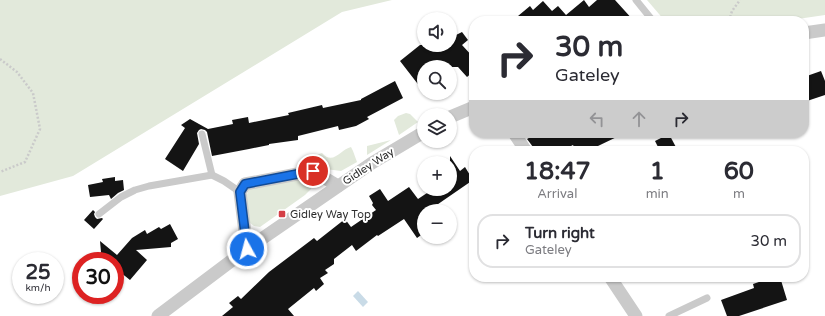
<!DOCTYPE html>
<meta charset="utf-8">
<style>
:root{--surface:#fff;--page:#f2f2f3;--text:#2b2b33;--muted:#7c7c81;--line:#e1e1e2}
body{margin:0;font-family:"Varela Round",sans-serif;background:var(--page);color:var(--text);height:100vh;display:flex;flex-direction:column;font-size:15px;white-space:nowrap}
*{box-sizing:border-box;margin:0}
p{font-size:13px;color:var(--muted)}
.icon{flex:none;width:22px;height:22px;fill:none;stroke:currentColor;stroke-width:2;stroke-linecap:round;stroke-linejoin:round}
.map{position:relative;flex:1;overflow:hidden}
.side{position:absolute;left:469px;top:146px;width:340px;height:136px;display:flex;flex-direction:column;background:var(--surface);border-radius:16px;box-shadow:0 1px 3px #0004}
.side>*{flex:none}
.guide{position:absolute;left:469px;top:16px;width:340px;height:122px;border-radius:16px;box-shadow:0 1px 3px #0004;background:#fff;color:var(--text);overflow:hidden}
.tools{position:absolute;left:417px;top:12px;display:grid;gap:8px}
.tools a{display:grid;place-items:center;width:40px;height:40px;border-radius:50%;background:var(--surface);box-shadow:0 1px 3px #0004;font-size:20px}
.speed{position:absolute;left:12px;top:252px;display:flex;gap:8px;font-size:20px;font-weight:700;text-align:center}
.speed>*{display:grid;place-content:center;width:52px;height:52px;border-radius:50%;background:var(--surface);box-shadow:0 1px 3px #0004;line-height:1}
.speed small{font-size:10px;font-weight:400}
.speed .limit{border:6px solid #d22;background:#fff;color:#111}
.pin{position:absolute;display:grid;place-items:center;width:34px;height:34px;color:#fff;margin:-17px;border:2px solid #fff;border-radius:50%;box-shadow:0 1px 4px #0007}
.me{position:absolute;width:44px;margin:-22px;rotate:353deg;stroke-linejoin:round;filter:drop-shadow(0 0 3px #0008)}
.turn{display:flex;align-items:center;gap:14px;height:84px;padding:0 20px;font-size:18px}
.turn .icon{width:52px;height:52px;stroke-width:2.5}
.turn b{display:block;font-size:28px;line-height:34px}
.lanes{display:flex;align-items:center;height:38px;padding:0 20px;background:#0003;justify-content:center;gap:20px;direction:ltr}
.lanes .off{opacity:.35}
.eta{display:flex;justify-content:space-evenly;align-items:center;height:68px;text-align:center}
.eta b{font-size:24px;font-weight:700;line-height:28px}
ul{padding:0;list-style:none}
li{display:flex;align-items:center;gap:12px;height:54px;margin:0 8px 6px;padding:0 12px;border:2px solid var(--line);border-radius:16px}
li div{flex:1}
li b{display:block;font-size:15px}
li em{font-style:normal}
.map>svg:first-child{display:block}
.green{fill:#e2e9db}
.water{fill:#c9dbe7}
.building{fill:#141414}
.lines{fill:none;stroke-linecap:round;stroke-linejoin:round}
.path{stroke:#cacaca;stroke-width:2.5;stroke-dasharray:2 2;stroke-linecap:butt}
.lane{stroke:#cacaca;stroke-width:7}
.street{stroke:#cacaca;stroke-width:13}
.route-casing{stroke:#114b97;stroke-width:10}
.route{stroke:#1a73e8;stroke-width:7}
.poi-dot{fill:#d43e46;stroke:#fff;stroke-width:1.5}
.labels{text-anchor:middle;stroke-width:4;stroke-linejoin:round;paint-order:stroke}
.street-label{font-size:11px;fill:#2d2d2d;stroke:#fff}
.poi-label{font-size:11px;fill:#2d2d2d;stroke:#fff;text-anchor:start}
</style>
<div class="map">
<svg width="825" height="316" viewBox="0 0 825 316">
<rect width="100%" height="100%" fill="#fff"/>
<g class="green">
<polygon points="0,0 392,0 342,12 73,176 0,196"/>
<polygon points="647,0 825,0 825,15 784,21 665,21"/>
<polygon points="406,113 410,114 418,122 399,135 394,120 398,116"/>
<polygon points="391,140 367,155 367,146"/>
<path d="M 351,147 L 353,151 L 357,162 L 341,171 L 318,168 L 317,156 L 319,154 L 322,153 C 333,166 341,149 351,147 Z"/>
<polygon points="315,177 311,189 305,195 260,227 254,226 250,223 245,199 250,187"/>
</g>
<polygon class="water" points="358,291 368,302 363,307 353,296"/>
<g class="building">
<polygon points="584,0 589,7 597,0 615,0 634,21 512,21 530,6 533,10 543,1 552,11 558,6 566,15"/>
<polygon points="462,32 468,40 462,45 474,58 474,71 467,77 458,67 424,67 424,92 400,61 420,45 431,45 438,52 446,45 450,45 450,38"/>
<polygon points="821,71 825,81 825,95 804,102 804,77"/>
<polygon points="395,81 403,98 367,117 369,119 356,126 339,130 338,126 298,136 298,140 269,144 269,145 249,149 212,156 207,132 205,130 201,129 199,130 197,133 199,144 183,171 165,159 185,128 181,125 190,119 208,129 233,124 232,120 248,117 249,123 289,115 288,113 322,105 323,108 361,100 361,99"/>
<polygon points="538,133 557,133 559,138 568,134 568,133 625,133 598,146 600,151 576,151 573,145 561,151 534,151 533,147 527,139"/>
<polygon points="669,134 678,151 660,151 655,141"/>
<polygon points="513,146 516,151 503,151"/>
<polygon points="450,156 460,171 465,167 473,180 428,211 424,211 424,233 417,238 404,219 378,236 377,235 356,251 352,245 334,259 334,264 325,270 328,273 320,278 324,284 316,291 314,288 288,309 294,316 222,316 233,307 229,303 238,296 241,299 269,272 314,238 317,241 345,219 351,227 376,210 372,205 373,203 369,196 380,189 388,201 409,187 418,199 430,191 432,194 439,189 450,189"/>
<polygon points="115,177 115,181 123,180 124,190 118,193 111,199 109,195 90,197 88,185 103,182 102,179"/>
<polygon points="93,210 95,212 94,214 95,217 97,219 102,218 103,219 94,229 84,220"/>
<polygon points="170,224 178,239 171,243 171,247 136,250 147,260 130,280 115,268 115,261 95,261 101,252 100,241 117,255 132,238 145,230 147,234 159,227 161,229"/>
<polygon points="774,277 780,277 787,300 739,316 727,316 721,300 754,288 753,284"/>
</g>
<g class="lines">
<g class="path">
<polyline points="729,21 732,11 740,0"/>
<polyline points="0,59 17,72 33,93 40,129 25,162 0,172"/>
</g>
<g class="lane">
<polyline points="636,0 653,21"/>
<polyline points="202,134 212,175"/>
<polyline points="99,214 121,197 135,190 149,186 212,175 224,181 240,192"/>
<polyline points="669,316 707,298"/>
</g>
<g class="street">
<polyline points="804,33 825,30"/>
<polyline points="450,117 474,107"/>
<polyline points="514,133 526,151"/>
<polyline points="247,249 240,192 245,184 313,171 338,186"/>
<polyline points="610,277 636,316"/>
<polyline points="158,316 247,249 372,163 424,132"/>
</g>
</g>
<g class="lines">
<defs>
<polyline id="route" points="247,249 240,192 245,184 313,171"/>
</defs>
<use href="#route" class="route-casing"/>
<use href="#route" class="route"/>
</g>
<rect class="poi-dot" x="278" y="210" width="8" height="8" rx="2"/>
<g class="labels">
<g class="street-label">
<text transform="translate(368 166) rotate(-33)" y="4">Gidley Way</text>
</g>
<g class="poi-label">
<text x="290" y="218">Gidley Way Top</text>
</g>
</g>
</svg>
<div class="tools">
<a><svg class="icon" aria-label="sound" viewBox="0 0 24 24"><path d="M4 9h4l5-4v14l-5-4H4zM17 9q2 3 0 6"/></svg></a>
<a><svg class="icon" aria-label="search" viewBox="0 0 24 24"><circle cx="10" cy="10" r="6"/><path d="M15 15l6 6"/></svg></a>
<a><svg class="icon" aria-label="layers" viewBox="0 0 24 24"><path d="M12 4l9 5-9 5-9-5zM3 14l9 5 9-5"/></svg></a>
<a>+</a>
<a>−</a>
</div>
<div class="speed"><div>25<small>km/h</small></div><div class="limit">30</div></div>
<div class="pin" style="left:313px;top:171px;background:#d93025"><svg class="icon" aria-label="arrive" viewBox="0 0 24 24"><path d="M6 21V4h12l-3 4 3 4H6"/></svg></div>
<svg class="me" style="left:247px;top:249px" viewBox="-20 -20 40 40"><circle r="17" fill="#1a73e8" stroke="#fff" stroke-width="3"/><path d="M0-11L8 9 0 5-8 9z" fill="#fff"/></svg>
<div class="guide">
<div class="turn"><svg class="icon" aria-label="right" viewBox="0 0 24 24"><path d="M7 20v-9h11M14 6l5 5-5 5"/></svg><div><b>30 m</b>Gateley</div></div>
<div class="lanes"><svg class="icon off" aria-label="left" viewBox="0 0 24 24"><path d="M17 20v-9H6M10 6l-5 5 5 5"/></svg><svg class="icon off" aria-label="ahead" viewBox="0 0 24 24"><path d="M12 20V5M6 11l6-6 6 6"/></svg><svg class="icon" aria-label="right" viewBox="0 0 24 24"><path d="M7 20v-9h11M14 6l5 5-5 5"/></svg></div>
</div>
<section class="side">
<div class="eta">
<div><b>18:47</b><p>Arrival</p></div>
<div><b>1</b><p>min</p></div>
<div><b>60</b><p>m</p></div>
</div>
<ul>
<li><svg class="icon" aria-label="right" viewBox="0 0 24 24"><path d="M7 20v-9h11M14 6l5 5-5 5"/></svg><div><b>Turn right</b><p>Gateley</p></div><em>30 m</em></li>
</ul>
</section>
</div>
